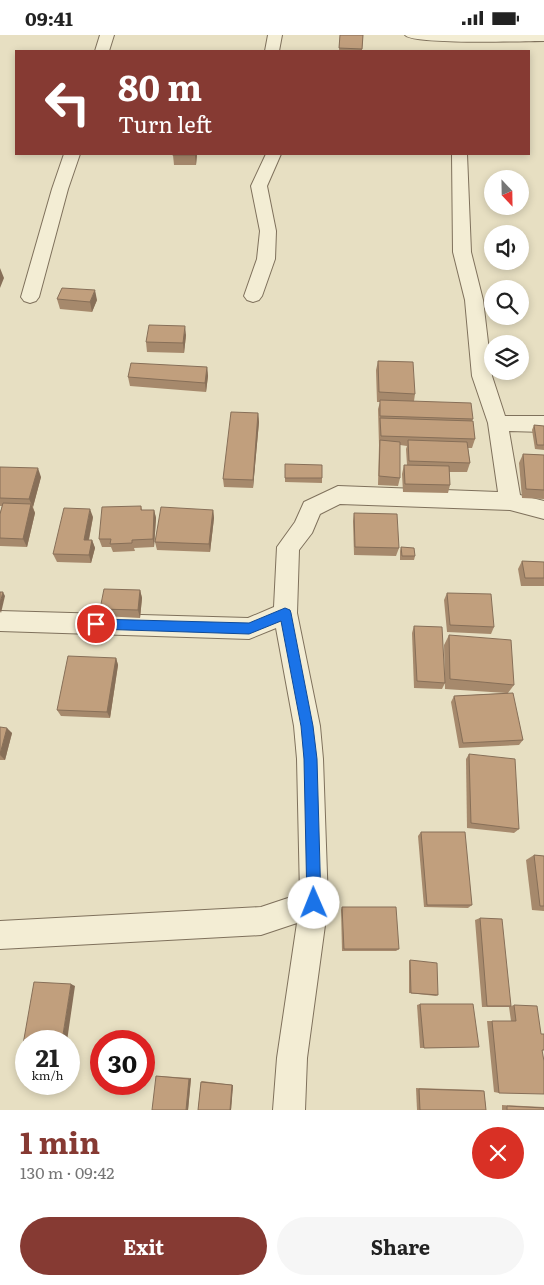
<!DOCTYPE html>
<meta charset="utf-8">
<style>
:root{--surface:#fff;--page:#f6f6f6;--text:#222;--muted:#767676;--accent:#863a33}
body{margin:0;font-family:Literata,serif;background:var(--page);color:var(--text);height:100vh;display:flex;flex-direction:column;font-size:19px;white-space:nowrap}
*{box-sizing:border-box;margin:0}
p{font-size:16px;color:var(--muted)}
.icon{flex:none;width:28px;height:28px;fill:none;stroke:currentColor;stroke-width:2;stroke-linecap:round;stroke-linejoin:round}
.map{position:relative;height:1075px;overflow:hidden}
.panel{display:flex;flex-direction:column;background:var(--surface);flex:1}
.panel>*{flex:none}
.banner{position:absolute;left:15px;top:15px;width:515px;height:105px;border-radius:0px;box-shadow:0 2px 8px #0003;background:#863a33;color:#fff;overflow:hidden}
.needle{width:32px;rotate:158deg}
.tools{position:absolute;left:484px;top:135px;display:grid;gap:10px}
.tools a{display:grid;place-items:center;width:45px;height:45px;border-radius:50%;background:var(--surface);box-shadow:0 2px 8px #0003;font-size:25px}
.speed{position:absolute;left:15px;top:995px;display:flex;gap:10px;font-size:25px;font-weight:700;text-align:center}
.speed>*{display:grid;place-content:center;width:65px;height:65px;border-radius:50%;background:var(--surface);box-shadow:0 2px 8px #0003;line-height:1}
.speed small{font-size:12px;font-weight:400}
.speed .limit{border:8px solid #d22;background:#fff;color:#111}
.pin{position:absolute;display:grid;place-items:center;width:42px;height:42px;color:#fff;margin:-21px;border:2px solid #fff;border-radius:50%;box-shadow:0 1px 5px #0007}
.me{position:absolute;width:55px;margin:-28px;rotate:359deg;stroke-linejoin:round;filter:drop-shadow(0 0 4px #0008)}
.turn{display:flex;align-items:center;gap:18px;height:105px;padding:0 20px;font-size:22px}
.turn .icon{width:65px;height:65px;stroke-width:2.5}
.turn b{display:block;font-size:35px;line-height:42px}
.round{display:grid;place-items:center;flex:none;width:52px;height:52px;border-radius:26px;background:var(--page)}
.overview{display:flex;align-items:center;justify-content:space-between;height:85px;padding:0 20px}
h1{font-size:30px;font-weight:700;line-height:38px;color:var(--accent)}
.button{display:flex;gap:10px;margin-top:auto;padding:10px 20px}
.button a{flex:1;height:58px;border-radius:30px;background:var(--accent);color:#fff;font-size:20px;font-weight:700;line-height:58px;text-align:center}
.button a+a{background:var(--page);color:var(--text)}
.status{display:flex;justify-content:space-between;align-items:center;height:35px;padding:0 25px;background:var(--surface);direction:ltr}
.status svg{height:14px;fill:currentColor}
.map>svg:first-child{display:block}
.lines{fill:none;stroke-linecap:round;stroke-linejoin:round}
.street-casing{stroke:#7f715c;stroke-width:2}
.street{fill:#f3edd4;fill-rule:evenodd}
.wall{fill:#a6896c}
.shaded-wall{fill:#876f58}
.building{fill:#c19f7d;stroke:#876f58}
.route{fill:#1a73e8;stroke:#114b97}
</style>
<div class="status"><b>09:41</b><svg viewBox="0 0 49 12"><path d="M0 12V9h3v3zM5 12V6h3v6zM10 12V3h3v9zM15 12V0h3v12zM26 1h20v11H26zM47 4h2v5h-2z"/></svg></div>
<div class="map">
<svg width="544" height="1075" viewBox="0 0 544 1075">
<rect width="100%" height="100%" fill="#e7dfc2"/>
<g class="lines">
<defs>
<g id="street">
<polygon points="100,0 114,0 109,16 95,16"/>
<polygon points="268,0 282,0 279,16 265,16"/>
<path d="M 405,0 L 544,0 L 544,6 C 525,6 413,10 405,0 Z"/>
<polygon points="64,119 80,119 68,154 39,262 36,266 30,268 24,266 21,262 52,154"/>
<polygon points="266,119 281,119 267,151 276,196 275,224 262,261 259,265 253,267 247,265 244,261 257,224 260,196 251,151"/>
<polygon points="452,119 467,119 471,217 483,265 492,341 505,381 544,381 544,397 509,396 520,460 544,466 544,484 510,475 340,469 320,479 312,498 299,515 297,578 320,691 323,724 328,868 307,1023 305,1075 273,1075 277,1023 297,888 261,900 0,914 0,886 261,872 300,859 297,724 294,691 276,593 249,604 0,596 0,576 248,583 274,572 277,512 295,487 304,467 338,451 498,457 488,388 472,341 465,265 453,217"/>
</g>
</defs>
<use href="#street" class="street-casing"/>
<use href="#street" class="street"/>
</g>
<g class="wall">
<polygon points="340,0 363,0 362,16 339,16"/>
<polygon points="197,119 196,130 174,130 173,120"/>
<polygon points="57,264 97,265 92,277 60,274"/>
<polygon points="186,300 184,318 147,317 146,307"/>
<polygon points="378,326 415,359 414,366 473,384 472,386 475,404 472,413 468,413 470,428 467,437 449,437 450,450 448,458 403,457 402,439 404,430 407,430 406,414 407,411 400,410 400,443 398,451 378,450 379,410 378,374 380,367 377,367 376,335"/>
<polygon points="207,332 208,341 206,357 130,351 128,342"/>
<polygon points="258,378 259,387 253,453 224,452 223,444"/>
<polygon points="534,390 544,391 544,415 535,414 532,395"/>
<polygon points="523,419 544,420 544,464 522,463 519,428"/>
<polygon points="285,429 322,443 322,448 285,447"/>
<polygon points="0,432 41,442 33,472 35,478 27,512 0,511 0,478 2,471 0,471"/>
<polygon points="141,471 142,475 154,475 156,483 154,512 134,513 135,516 113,517 111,512 102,512 99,504"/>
<polygon points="213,475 214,483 210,517 157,515 155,507"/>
<polygon points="354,478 399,513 396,521 354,520 353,486"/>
<polygon points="93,482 89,505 92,505 95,513 91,528 57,527 53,519"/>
<polygon points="401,512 415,521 414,525 400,525 400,516"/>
<polygon points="522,526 544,527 544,551 521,551 518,534"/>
<polygon points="140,555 142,563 140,583 103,581 100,574"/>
<polygon points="447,558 494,592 491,599 447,597 444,565"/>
<polygon points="414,591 445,648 442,654 414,653 412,598"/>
<polygon points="449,600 514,650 508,658 523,705 519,710 459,713 451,667 454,661 506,658 445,654 444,610"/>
<polygon points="116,623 118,630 110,683 61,681 57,675"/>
<polygon points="0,692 12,698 5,725 0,725"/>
<polygon points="469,719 519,794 514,798 467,793 466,724"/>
<polygon points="421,797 472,870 468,873 424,872 418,801"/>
<polygon points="534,820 544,821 544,876 532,875 526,825"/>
<polygon points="342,872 399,914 396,916 342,916 341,875"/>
<polygon points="480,883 511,971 514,970 543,1015 499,1058 494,1057 487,986 511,986 509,972 482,972 475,885"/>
<polygon points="410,925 438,960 436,961 409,958 409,926"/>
<polygon points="420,969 479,1012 420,1013 417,970"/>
<polygon points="156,1041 159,1041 191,1043 188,1075"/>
<polygon points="202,1046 233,1050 231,1075 198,1075 201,1047"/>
<polygon points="416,1053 480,1055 484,1056 486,1075 417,1075"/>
<polygon points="502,1070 544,1072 544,1075 502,1075"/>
</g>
<g class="shaded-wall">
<polygon points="195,119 197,119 196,130 195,120"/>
<polygon points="0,233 4,243 0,253"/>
<polygon points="95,255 97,265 92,277 90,267"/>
<polygon points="185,291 186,300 184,318 183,308"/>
<polygon points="207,332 208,341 206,357 205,348"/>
<polygon points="258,378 259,387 253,453 253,445"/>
<polygon points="38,433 41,442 33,472 29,464"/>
<polygon points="31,469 35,478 27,512 23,504"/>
<polygon points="90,474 93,482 87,513 84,505"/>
<polygon points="154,475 156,483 154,512 153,504"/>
<polygon points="213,475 214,483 210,517 209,509"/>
<polygon points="92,505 95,513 91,528 89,520"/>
<polygon points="140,555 142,563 140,583 138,575"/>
<polygon points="3,557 5,561 1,578 0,576 0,568"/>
<polygon points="116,623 118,630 110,683 107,677"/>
<polygon points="7,693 12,698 5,725 0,720"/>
<polygon points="71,949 75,951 67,1006 62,1006"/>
<polygon points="191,1043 188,1075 186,1075 189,1044"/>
<polygon points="232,1050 233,1050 231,1075 230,1075"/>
</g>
<g class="building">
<polygon points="340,0 363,0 362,14 339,13"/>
<rect x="173" y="119" width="22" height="1"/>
<polygon points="62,253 95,255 90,267 57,264"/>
<polygon points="149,290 185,291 183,308 146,307"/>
<polygon points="378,326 413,327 415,359 379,357"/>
<polygon points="131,328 207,332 205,348 128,342"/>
<polygon points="380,365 471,368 473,384 380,381"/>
<polygon points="231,377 258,378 253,445 223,444"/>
<polygon points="380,383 473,386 475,404 381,401"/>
<polygon points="534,390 544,391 544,410 537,410"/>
<polygon points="380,405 400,407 400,443 379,441"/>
<polygon points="408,405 467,407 470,428 409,426"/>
<polygon points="523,419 544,420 544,455 526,454"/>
<polygon points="285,429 322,430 322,443 285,443"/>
<polygon points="404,430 449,431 450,450 405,449"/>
<polygon points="0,432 38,433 29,464 0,463"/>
<polygon points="3,468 31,469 23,504 0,503 0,479"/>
<polygon points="141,471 141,475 154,475 153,504 132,505 132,508 110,509 111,504 99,504 102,472"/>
<polygon points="161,472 213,475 209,509 155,507"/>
<polygon points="64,473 90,474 84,505 92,505 89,520 53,519"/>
<polygon points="354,478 397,479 399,513 355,512"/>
<polygon points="401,512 414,513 415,521 402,521"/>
<polygon points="522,526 544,527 544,543 525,543"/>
<polygon points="104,554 140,555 138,575 100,574"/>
<polygon points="0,557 3,557 0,568"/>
<polygon points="447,558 491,559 494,592 450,590"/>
<polygon points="414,591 442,592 445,648 417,646"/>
<polygon points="449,600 511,605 514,650 450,644"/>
<polygon points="68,621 116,623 107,677 57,675"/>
<polygon points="513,658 523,705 463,708 454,661"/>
<polygon points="0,692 7,693 0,719"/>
<polygon points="469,719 515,724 519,794 471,788"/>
<polygon points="421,797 465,797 472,870 427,870"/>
<polygon points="534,820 544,821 544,871 540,871"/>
<polygon points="342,872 396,872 399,914 344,914"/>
<polygon points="480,883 502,884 511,971 487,971"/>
<polygon points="410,925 437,928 438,960 411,958"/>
<polygon points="34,947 71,949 62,1006 26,1006 26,1039 18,1038"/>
<polygon points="420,969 473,969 479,1012 424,1013"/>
<polygon points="514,970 537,971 541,999 544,999 544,1015 542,1015 544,1026 544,1059 499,1058 492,986 516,986"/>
<polygon points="156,1041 189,1044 186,1075 152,1075"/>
<polygon points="201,1047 232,1050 230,1075 198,1075"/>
<polygon points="419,1054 484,1056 486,1075 420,1075"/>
<polygon points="507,1071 544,1073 544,1075 507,1075"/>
</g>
<polygon class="route" points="285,573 290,575 291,578 313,691 317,724 321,868 319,873 314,875 309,873 307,868 304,724 301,691 281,586 249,599 96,594 91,593 90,589 91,585 96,584 249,588"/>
</svg>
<div class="tools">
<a><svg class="needle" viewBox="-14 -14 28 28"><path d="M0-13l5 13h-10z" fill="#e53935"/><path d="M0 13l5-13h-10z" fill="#767676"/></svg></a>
<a><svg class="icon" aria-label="sound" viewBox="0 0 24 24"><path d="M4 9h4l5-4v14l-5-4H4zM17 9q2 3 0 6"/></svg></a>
<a><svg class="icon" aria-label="search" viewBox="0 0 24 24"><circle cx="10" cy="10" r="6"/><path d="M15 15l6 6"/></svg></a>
<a><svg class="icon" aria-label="layers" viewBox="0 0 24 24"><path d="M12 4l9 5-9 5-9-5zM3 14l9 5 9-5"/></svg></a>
</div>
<div class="speed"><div>21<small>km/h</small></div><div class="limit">30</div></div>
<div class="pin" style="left:96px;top:589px;background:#d93025"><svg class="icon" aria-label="arrive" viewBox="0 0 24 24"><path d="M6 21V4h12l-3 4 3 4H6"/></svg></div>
<svg class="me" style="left:314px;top:868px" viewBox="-20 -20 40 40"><circle r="19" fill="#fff"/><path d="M0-13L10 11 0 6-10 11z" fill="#1a73e8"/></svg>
<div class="banner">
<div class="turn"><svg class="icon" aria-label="left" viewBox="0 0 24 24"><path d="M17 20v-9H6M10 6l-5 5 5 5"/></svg><div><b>80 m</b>Turn left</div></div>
</div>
</div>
<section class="panel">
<div class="overview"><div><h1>1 min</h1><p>130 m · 09:42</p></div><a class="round" style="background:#d93025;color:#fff"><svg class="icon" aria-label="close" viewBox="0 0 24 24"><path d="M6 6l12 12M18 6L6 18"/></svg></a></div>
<div class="button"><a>Exit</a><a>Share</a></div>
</section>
